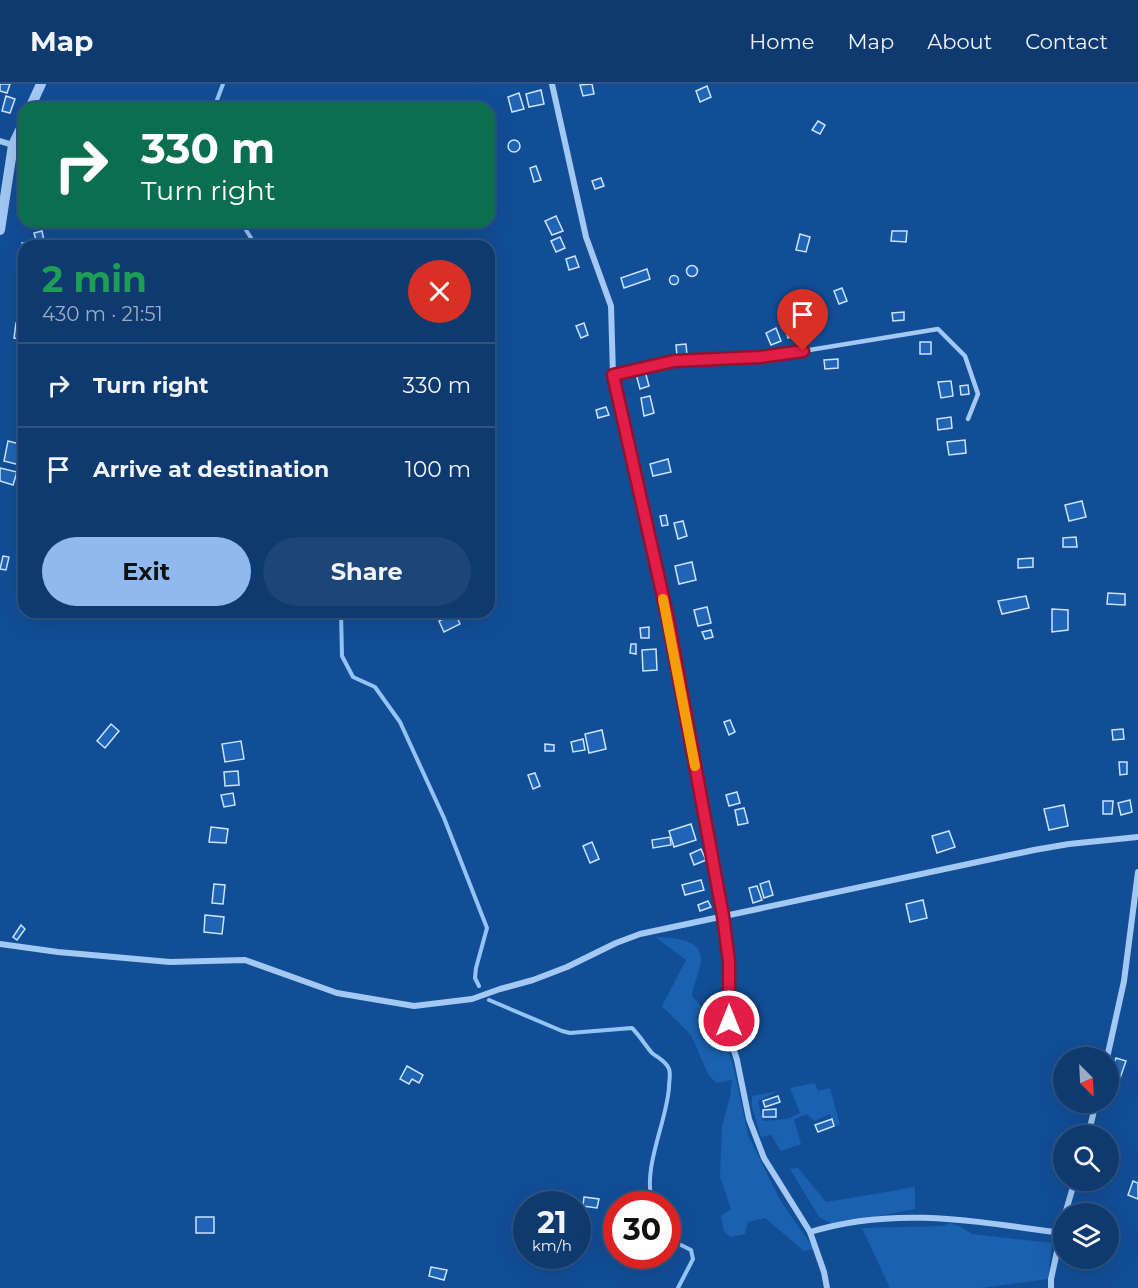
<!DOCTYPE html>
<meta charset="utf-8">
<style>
:root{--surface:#0e3a70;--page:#1c4578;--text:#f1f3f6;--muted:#9badc3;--line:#2e5483;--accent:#90b9f0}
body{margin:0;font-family:Montserrat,sans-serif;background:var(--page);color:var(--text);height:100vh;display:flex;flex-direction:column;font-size:22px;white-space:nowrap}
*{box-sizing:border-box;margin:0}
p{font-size:20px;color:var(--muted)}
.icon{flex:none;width:33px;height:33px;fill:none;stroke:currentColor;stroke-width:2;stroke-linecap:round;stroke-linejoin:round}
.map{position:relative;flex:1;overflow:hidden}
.panel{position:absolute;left:18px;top:156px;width:477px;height:378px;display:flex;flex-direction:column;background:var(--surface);border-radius:18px;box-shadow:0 6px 24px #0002,0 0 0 2px var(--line)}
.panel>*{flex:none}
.banner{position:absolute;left:18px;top:18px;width:477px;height:126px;border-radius:18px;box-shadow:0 6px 24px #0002,0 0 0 2px var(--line);background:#0b6e4f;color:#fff;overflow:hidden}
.needle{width:39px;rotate:156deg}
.tools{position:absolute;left:1053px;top:963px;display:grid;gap:12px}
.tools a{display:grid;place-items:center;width:66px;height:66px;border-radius:50%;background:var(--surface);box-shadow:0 6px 24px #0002,0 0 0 2px var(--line);font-size:30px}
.speed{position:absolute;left:513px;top:1107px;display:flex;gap:12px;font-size:30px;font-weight:700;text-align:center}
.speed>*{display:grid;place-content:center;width:78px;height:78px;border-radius:50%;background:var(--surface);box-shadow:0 6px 24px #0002,0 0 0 2px var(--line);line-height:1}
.speed small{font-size:15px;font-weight:400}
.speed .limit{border:9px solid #d22;background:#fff;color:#111}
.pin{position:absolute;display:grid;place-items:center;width:51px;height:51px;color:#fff;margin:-62px -26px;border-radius:50% 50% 50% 0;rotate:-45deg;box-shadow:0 0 6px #0007}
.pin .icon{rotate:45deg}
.me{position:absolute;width:66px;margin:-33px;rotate:0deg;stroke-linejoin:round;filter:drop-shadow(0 0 4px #0008)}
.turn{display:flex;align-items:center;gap:21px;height:126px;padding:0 24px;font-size:27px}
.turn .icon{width:78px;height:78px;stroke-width:2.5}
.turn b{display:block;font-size:42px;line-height:51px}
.round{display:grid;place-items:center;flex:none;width:63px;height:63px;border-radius:32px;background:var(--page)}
.headline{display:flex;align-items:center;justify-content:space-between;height:102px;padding:0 24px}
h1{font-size:36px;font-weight:700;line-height:45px;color:#1e9e55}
.action{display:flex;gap:12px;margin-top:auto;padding:12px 24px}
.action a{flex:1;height:69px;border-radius:36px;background:var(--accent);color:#111;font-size:24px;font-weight:700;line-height:69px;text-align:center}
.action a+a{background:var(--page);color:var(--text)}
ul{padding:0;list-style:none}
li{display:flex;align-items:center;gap:18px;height:84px;padding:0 24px;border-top:2px solid var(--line)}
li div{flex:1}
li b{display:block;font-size:22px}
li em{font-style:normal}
header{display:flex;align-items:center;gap:36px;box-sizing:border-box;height:84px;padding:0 30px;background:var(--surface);border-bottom:2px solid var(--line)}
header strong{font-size:28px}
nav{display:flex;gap:33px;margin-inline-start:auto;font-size:21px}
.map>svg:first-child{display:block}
.green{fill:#1a61b0}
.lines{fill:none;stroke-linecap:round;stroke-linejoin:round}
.stream{stroke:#94c4f6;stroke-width:4}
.building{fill:#2065b5;stroke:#cae2fd;stroke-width:1.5}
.service{stroke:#a2c8f3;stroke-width:4.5}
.minor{stroke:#a2c8f3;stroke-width:6}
.tertiary{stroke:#a2c8f3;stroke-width:10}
.route-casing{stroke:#92132f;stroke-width:15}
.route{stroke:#e11d48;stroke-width:10}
.slow{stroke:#f59e0b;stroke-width:10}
</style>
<header>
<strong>Map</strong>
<nav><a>Home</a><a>Map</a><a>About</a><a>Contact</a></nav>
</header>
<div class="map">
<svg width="1138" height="1204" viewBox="0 0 1138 1204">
<rect width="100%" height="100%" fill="#124e96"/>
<g class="green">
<path d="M 655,853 C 669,854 701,853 701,875 C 701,887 693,899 692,912 L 722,946 L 734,985 L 748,1051 L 780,1116 L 814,1165 L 804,1167 L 765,1134 L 748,1138 L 745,1150 L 731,1153 L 724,1148 L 721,1132 L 731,1125 L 720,1093 L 722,1042 L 730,1013 L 732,996 L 717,999 L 709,992 L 691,951 L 662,922 L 686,876 Z"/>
<polygon points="815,999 818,1007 830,1004 840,1041 834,1042 830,1030 814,1037 807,1030 794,1035 801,1060 781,1067 771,1051 761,1053 752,1023 752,1012 778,1007 758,1017 763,1037 787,1035 800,1029 790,1004"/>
<polygon points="798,1084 826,1118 915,1103 915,1125 838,1140 830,1139 819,1133 790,1085"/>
<polygon points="949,1139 959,1142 972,1150 1052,1159 1048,1195 982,1204 890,1204 862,1144 943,1142"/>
</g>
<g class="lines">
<g class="stream">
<polyline points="214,24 223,0"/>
<polyline points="246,138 246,146 256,162"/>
<polyline points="341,528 342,572 353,593 375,603 400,638 444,734 487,844 476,884 475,894 479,902"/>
<path d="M 489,916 L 562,947 L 570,949 L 632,944 C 640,952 645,961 652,969 C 658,974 666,977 669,985 C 671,990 669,997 669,1003 C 667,1038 641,1086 653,1120"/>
<polyline points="668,1149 677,1159 691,1166 693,1175 678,1204"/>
</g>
</g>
<g class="building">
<polygon points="0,0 10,0 7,9 0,7"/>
<polygon points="592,0 594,10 583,12 580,1"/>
<polygon points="707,2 711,13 700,18 696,7"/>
<polygon points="541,6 544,20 529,23 526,10"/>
<polygon points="519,9 524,25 512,28 508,13"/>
<polygon points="6,12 15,15 10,29 2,27"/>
<polygon points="818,37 825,41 820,50 812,46"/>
<circle cx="514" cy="62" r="6"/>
<polygon points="536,82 541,96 534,98 530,84"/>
<polygon points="601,94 604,102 595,105 592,97"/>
<polygon points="556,132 563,147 552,151 545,137"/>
<polygon points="42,147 45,162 24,162 24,169 22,159 36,156 34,149"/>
<polygon points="892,147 907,147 906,158 891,157"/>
<polygon points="800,150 810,153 806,168 796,166"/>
<polygon points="560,153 565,164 556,168 551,157"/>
<polygon points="575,172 579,183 569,186 566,175"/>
<circle cx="692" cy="187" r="5.5"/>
<polygon points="647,185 650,195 624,204 621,194"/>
<circle cx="674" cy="196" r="4.5"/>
<polygon points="842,204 847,217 839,220 834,207"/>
<polygon points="904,228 904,236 893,237 892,229"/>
<polygon points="16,239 24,240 24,255 14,254"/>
<polygon points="584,239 588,251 581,254 576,242"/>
<polygon points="798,242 801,249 788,254 786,247"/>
<polygon points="776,244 781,257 771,261 766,249"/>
<rect x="920" y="258" width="11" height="12"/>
<polygon points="686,260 687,271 677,272 676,261"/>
<polygon points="838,275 838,284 825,285 824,276"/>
<polygon points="645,287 649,302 640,305 636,290"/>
<polygon points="951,297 953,312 941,314 938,298"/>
<polygon points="968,301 969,310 961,311 960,302"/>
<polygon points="650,312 654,329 644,332 641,314"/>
<polygon points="606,323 609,331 598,334 596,326"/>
<polygon points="951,333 952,344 938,346 937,335"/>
<polygon points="965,356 966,369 949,371 947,358"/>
<polygon points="8,357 24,361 20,381 4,377"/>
<polygon points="668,375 671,388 653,392 650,380"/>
<polygon points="0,384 17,388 13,401 0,397"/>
<polygon points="1082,417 1086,433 1069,437 1065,421"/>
<polygon points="666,431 668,441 662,442 660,432"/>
<polygon points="683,437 687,452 678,455 674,439"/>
<polygon points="1076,453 1077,463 1063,463 1063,454"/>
<polygon points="3,472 9,473 6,486 0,485"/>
<polygon points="1033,474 1033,483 1018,484 1018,475"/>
<polygon points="692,478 696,496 679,500 675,482"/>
<polygon points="1108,509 1125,510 1125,521 1107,520"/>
<polygon points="1026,512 1029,524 1002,530 998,517"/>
<polygon points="707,523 711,539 698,542 694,526"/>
<polygon points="1052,525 1068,526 1068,546 1052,548"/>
<polygon points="455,529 460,540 444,548 439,537"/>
<polygon points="649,543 649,554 641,554 640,544"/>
<polygon points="711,546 713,553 705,555 702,548"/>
<polygon points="631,560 636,560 636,570 630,569"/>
<polygon points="656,565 657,586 643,587 642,566"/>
<polygon points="730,636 735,648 729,651 724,638"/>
<polygon points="111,640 119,647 105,664 97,657"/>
<polygon points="1123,645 1124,655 1113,656 1112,646"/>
<polygon points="602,646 606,665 589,669 585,650"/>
<polygon points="583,655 585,666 573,668 571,658"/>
<polygon points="241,657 244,675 225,678 222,660"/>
<polygon points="545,660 554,661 554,667 545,667"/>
<polygon points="1119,678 1127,678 1127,690 1120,691"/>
<polygon points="238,687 239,701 225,702 224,688"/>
<polygon points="535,689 540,702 533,705 528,691"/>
<polygon points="737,708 740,719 729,722 726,711"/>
<polygon points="233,709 235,721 224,723 221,711"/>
<polygon points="1130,716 1132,728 1121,731 1118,719"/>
<polygon points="1103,717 1113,717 1112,730 1103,730"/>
<polygon points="1064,721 1068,742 1049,746 1044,725"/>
<polygon points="744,724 748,739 738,741 735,726"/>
<polygon points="691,740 696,756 674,763 669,747"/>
<polygon points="211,743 228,745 226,759 209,758"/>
<polygon points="949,747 955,763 937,769 932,752"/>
<polygon points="670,753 671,761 653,764 652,756"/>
<polygon points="592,758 599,775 590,779 583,762"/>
<polygon points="701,765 706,776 694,781 690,770"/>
<polygon points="701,796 704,806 685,811 682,801"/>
<polygon points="769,797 773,811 764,814 760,800"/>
<polygon points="214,800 225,801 223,820 212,819"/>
<polygon points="757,802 762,816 753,819 749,804"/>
<polygon points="923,816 927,834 910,838 906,820"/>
<polygon points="708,817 711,823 700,827 698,821"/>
<polygon points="205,831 224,833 222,850 204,848"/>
<polygon points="21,841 25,845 17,856 13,853"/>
<polygon points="1116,974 1126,977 1119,997 1109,994"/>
<polygon points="407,982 423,991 419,999 412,995 409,1000 400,995"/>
<polygon points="778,1012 780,1018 765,1023 763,1017"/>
<polygon points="776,1025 776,1033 763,1033 763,1026"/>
<polygon points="832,1035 834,1042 818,1048 815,1041"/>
<polygon points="1133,1097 1138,1099 1138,1115 1128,1111"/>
<polygon points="584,1113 599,1115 597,1124 583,1122"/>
<rect x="196" y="1133" width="18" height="16"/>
<polygon points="431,1183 447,1186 444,1196 429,1192"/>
</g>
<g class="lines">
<polyline class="service" points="613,291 674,277 760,274 938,245 965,272 978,310 968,335"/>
<g class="minor">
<polyline points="552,0 586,153 611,222 613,291 667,535 723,832 729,878 729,951 737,976 749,1035 764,1074 810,1148 824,1188 827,1204"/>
<polyline points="0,57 13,61"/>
<polyline points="0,860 58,868 170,878 245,876 337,909 414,922 472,915 500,905 533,896 567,883 616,859 640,850 1034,766 1069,760 1138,753"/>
<polyline points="1107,974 1124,897 1138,788"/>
<polyline points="1088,1052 1096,1018"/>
<polyline points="1065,1130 1075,1096"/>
<path d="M 810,1148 C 895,1122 974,1137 1060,1149"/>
<polyline points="1051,1204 1051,1195 1064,1136"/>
</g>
<g class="tertiary">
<polyline points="30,24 41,0"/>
<polyline points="0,146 13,61 24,38"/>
</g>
</g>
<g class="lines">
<defs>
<polyline id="route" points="729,937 729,878 723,832 668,535 613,291 674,277 760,273 803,267"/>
</defs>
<use href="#route" class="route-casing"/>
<use href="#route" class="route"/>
<polyline class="slow" points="663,515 695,682"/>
</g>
</svg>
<div class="tools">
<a><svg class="needle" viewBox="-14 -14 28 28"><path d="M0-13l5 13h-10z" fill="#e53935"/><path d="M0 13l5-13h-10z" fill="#9badc3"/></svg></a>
<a><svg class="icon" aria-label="search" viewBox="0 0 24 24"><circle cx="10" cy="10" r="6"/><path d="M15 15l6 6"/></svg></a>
<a><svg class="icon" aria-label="layers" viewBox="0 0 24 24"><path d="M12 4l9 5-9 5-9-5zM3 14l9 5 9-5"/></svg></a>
</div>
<div class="speed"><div>21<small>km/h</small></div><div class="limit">30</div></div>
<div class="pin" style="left:803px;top:267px;background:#d93025"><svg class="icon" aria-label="arrive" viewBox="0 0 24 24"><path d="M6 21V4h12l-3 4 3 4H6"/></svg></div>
<svg class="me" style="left:729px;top:937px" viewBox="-20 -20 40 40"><circle r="17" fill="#e11d48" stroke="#fff" stroke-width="3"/><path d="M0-11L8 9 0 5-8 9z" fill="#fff"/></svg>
<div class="banner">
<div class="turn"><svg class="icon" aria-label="right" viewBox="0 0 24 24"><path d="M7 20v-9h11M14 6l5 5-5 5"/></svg><div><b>330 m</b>Turn right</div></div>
</div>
<section class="panel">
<div class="headline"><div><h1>2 min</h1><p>430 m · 21:51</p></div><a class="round" style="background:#d93025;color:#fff"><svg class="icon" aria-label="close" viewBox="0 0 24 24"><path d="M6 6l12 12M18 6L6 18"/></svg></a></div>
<ul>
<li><svg class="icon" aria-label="right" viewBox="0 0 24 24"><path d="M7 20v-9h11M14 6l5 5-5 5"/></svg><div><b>Turn right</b></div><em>330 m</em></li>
<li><svg class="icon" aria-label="arrive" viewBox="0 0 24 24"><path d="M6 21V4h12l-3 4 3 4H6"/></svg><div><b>Arrive at destination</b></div><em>100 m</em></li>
</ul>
<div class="action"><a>Exit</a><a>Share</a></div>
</section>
</div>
